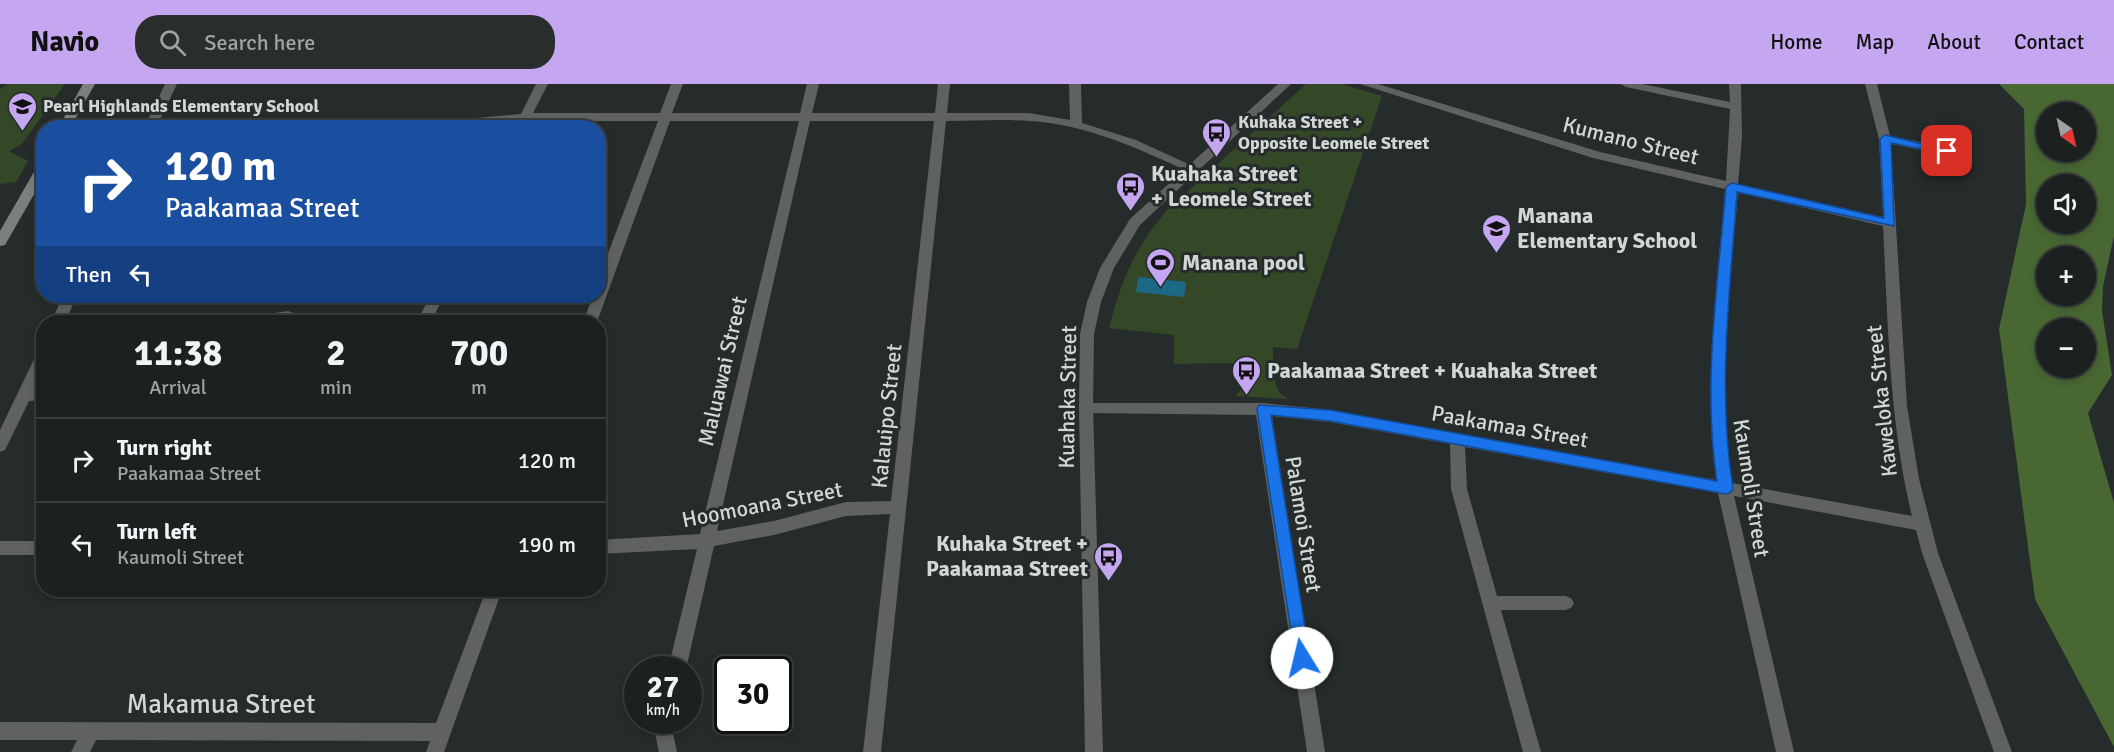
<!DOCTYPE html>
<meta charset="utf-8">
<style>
:root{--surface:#1c2120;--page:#292e2d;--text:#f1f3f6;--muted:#a0a3a5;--line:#3a3e3e;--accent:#c5a7f1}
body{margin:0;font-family:Signika,sans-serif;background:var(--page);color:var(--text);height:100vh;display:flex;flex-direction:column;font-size:22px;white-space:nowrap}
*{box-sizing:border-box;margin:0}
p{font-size:20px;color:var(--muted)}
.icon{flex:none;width:33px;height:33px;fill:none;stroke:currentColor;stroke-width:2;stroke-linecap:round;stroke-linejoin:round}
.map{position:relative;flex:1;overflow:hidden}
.sheet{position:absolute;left:36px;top:231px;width:570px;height:282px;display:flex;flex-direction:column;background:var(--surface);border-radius:24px;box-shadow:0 3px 9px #0003,0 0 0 2px var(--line)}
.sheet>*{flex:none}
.hud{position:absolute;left:36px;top:36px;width:570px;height:183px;border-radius:24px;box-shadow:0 3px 9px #0003,0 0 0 2px var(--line);background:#1a4fa0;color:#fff;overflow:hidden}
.needle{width:39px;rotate:146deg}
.tools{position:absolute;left:2036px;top:18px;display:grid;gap:12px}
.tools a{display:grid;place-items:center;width:60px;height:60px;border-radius:50%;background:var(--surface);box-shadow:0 3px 9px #0003,0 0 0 2px var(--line);font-size:30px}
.speed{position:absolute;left:624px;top:572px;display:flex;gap:12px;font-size:30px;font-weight:700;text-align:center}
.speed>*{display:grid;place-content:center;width:78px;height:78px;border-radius:50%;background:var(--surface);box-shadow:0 3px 9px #0003,0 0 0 2px var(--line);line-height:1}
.speed small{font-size:15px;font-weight:400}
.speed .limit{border:3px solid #111;border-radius:9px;background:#fff;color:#111}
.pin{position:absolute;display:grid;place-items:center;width:51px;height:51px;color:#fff;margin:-26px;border-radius:12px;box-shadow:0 3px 9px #0006}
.me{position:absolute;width:66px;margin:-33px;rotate:351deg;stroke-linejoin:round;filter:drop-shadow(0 0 4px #0008)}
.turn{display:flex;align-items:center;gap:21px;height:126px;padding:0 30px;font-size:27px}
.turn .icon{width:78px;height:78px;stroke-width:2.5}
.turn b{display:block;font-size:42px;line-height:51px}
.then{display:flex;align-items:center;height:57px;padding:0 30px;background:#0003;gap:12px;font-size:22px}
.eta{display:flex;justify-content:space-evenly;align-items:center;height:102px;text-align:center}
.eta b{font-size:36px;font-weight:800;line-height:42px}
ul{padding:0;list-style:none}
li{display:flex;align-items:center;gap:18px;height:84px;padding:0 30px;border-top:2px solid var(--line)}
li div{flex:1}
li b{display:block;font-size:22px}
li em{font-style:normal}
header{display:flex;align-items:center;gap:36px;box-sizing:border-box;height:84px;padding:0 30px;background:var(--accent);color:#111}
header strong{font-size:28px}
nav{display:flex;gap:33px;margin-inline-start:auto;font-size:21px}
.search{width:420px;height:54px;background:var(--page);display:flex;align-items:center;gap:15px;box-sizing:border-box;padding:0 21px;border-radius:24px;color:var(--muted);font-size:22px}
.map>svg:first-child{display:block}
.green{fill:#344727}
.forest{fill:#486732;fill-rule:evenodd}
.water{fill:#1c6987}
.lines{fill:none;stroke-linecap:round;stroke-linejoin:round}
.minor{fill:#5f6260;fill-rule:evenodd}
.tertiary{fill:#5f6260;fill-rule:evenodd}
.secondary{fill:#7c807d;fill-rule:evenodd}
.route{fill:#1a73e8;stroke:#114b97;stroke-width:1.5}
.labels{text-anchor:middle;stroke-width:6;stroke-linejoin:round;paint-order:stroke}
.far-poi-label{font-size:18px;font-weight:bold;fill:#d2d7d6;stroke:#252c2b;text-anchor:start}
.street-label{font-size:22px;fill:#d2d7d6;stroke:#252c2b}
.poi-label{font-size:22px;font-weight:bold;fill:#d2d7d6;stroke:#252c2b;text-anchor:start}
.near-street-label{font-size:27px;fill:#d2d7d6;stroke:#252c2b}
</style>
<header>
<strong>Navio</strong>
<div class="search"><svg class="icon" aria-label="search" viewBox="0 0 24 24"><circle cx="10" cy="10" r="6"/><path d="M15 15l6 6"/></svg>Search here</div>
<nav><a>Home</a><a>Map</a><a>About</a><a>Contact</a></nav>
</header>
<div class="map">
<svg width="2114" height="668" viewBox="0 0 2114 668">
<rect width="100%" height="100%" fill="#252c2b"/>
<g class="green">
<polygon points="7,0 65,0 22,60 9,67 28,77 16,98 0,100 0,5"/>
<path d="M 1306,0 L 1342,0 L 1382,12 L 1297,265 L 1273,263 C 1274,280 1270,308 1289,315 L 1235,312 L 1244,304 L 1243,279 L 1174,280 L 1174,251 L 1109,244 C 1121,196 1135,164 1167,126 Z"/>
</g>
<path class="forest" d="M 1999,0 L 2114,0 L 2114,152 L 2103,202 L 2102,227 L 2112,291 L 2088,329 L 2114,419 L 2114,663 L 2035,515 L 1999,245 L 2026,120 L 2024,25 ZM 2046,28 L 2085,28 L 2085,68 L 2046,68 ZM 2046,100 L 2085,100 L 2085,140 L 2046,140 ZM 2046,172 L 2085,172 L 2085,212 L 2046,212 ZM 2046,244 L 2085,244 L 2085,284 L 2046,284 Z"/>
<polygon class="water" points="1138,193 1186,198 1184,213 1136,208"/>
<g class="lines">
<g class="minor">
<polygon points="165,0 177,0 156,44 144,44"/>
<path d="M 536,0 L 548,0 L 533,29 L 660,29 L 671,0 L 683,0 L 672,29 L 800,29 L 807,0 L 819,0 L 812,29 L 935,29 L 938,0 L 950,0 L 947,29 L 1029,29 L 1070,36 L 1069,0 L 1081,0 L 1082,39 L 1136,56 L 1197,84 L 1195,87 L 1187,87 C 1137,64 1085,40 1029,37 C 1002,35 973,37 946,37 L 881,668 L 863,668 L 890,430 L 846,432 L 774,451 L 714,462 L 686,585 L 668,585 L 697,465 L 598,470 L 598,456 L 700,450 L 799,37 L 670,37 L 597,238 L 583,238 L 593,212 L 598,212 L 598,196 L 658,37 L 530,37 L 526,44 L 514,44 L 517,37 L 451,44 L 402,44 L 408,40 L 521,30 ZM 810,37 L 934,37 L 891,417 L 846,418 L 774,437 L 717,447 Z"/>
<path d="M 1360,0 L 1378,0 L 1600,68 L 1726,97 L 1730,25 L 1626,3 L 1620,0 L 1642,0 L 1730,18 L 1729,0 L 1741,0 L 1742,53 L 1738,100 L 1883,133 L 1879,55 L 1865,0 L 1877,0 L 1890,52 L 1951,64 L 1951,70 L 1947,71 L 1891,60 L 1907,322 L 1919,395 L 1938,469 L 2012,668 L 1994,668 L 1922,469 L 1916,446 L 1734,412 L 1794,668 L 1776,668 L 1718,409 L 1465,363 L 1467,405 L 1497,512 L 1565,512 L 1571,514 L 1574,519 L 1571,524 L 1565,526 L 1501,526 L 1541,668 L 1523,668 L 1451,405 L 1450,360 L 1330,338 L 1272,332 L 1325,668 L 1307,668 L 1256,331 L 1086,329 L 1081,327 L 1079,323 L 1081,319 L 1263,319 L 1330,326 L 1716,396 C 1703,299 1717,202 1725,105 L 1593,74 ZM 1738,108 L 1883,142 C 1888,239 1889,337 1912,432 L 1732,399 C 1718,302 1730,205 1738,108 Z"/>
<polygon points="63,212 77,212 65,238 51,238"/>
<polygon points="430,212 444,212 431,238 417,238"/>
<polygon points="288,227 293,229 295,232 293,235 278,238 241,238 248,233"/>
<polygon points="44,264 44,285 34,305 44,305 44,316 29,317 5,366 0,368 0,346 37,269"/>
<rect x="0" y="457" width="44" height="14"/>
<polygon points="486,506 502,506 444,668 426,668 430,657 96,656 90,668 71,668 77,656 0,656 0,638 436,639"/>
<polygon points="656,636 674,636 672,645 677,668 659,668 654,645"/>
</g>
<polygon class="tertiary" points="1278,0 1291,0 1140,141 1114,184 1101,218 1094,250 1093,323 1103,668 1085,668 1079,323 1080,250 1087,218 1100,184 1130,135"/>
<g class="secondary">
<polygon points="83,0 95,0 70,44 58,44"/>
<polygon points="44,77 44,93 5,161 0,162 0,147 38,81"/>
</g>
</g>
<path class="route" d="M 1885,51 L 1952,67 L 1947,70 L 1891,59 L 1894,142 L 1737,108 C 1730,206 1717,306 1733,404 L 1731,408 L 1726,410 L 1330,337 L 1271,331 L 1310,574 L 1308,579 L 1302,581 L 1296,579 L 1257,325 L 1259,321 L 1330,326 L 1717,397 C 1702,300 1718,200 1726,103 L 1732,99 L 1884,134 L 1880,55 Z"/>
<defs>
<symbol id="school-pin" viewBox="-11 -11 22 30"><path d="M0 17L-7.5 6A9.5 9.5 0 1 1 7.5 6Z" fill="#c5a7f1" stroke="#252c2b"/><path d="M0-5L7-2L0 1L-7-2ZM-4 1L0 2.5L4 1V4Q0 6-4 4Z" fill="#111"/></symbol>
<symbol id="bus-pin" viewBox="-11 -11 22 30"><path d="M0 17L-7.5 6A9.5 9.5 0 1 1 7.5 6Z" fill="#c5a7f1" stroke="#252c2b"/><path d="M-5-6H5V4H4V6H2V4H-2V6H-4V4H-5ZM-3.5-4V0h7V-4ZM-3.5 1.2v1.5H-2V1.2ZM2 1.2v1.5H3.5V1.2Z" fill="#111"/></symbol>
<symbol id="stadium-pin" viewBox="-11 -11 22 30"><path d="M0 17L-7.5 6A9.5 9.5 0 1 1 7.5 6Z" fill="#c5a7f1" stroke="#252c2b"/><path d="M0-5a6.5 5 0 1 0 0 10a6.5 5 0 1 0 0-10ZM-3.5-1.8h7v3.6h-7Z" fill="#111"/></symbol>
</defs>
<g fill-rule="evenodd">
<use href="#school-pin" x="6" y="6" width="33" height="45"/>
<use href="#bus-pin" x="1200" y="32" width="33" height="45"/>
<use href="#bus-pin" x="1114" y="86" width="33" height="45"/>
<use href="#school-pin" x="1480" y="128" width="33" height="45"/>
<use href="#stadium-pin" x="1144" y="162" width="33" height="45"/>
<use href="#bus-pin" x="1230" y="270" width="33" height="45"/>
<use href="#bus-pin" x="1092" y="456" width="33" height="45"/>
</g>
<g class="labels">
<g class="far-poi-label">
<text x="43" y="28">Pearl Highlands Elementary School</text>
<text x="1238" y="44">Kuhaka Street +<tspan x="1238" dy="21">Opposite Leomele Street</tspan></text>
</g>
<g class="street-label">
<text transform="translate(1631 56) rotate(14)" y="8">Kumano Street</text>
<text transform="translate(722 287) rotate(-77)" y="8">Maluawai Street</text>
<text transform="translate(1067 313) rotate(-89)" y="8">Kuahaka Street</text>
<text transform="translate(1881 317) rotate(-96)" y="8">Kaweloka Street</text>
<text transform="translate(886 332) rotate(-84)" y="8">Kalauipo Street</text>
<text transform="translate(1510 342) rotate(10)" y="8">Paakamaa Street</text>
<text transform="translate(1752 404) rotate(81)" y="8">Kaumoli Street</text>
<text transform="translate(762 420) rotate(-11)" y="8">Hoomoana Street</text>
<text transform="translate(1304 440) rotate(81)" y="8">Palamoi Street</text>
</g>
<g class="poi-label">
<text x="1151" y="97">Kuahaka Street<tspan x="1151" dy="25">+ Leomele Street</tspan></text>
<text x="1517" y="139">Manana<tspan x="1517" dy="25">Elementary School</tspan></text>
<text x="1182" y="186">Manana pool</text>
<text x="1267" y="294">Paakamaa Street + Kuahaka Street</text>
<text x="1088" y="467" text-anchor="end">Kuhaka Street +<tspan x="1088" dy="25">Paakamaa Street</tspan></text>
</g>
<g class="near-street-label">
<text x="221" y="629">Makamua Street</text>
</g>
</g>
</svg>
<div class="tools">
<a><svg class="needle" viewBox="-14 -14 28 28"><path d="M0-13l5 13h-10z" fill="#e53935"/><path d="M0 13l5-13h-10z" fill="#a0a3a5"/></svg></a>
<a><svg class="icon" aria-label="sound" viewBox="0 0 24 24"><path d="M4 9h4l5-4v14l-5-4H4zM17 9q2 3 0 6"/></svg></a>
<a>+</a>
<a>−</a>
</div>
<div class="speed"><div>27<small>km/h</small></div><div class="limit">30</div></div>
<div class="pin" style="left:1947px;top:67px;background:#d93025"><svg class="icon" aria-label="arrive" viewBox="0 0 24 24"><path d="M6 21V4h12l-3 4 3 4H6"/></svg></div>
<svg class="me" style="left:1302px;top:574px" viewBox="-20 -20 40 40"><circle r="19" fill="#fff"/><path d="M0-13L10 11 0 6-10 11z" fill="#1a73e8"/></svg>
<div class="hud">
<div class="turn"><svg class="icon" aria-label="right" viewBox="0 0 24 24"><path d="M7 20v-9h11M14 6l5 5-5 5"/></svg><div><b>120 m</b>Paakamaa Street</div></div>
<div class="then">Then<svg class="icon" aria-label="left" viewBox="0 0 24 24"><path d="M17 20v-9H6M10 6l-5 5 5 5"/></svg></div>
</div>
<section class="sheet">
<div class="eta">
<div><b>11:38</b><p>Arrival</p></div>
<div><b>2</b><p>min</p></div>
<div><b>700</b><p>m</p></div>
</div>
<ul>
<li><svg class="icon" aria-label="right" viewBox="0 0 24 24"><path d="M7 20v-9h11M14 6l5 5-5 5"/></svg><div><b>Turn right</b><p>Paakamaa Street</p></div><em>120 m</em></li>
<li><svg class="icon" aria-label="left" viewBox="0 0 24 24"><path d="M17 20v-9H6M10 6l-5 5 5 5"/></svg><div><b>Turn left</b><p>Kaumoli Street</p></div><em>190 m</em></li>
</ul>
</section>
</div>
